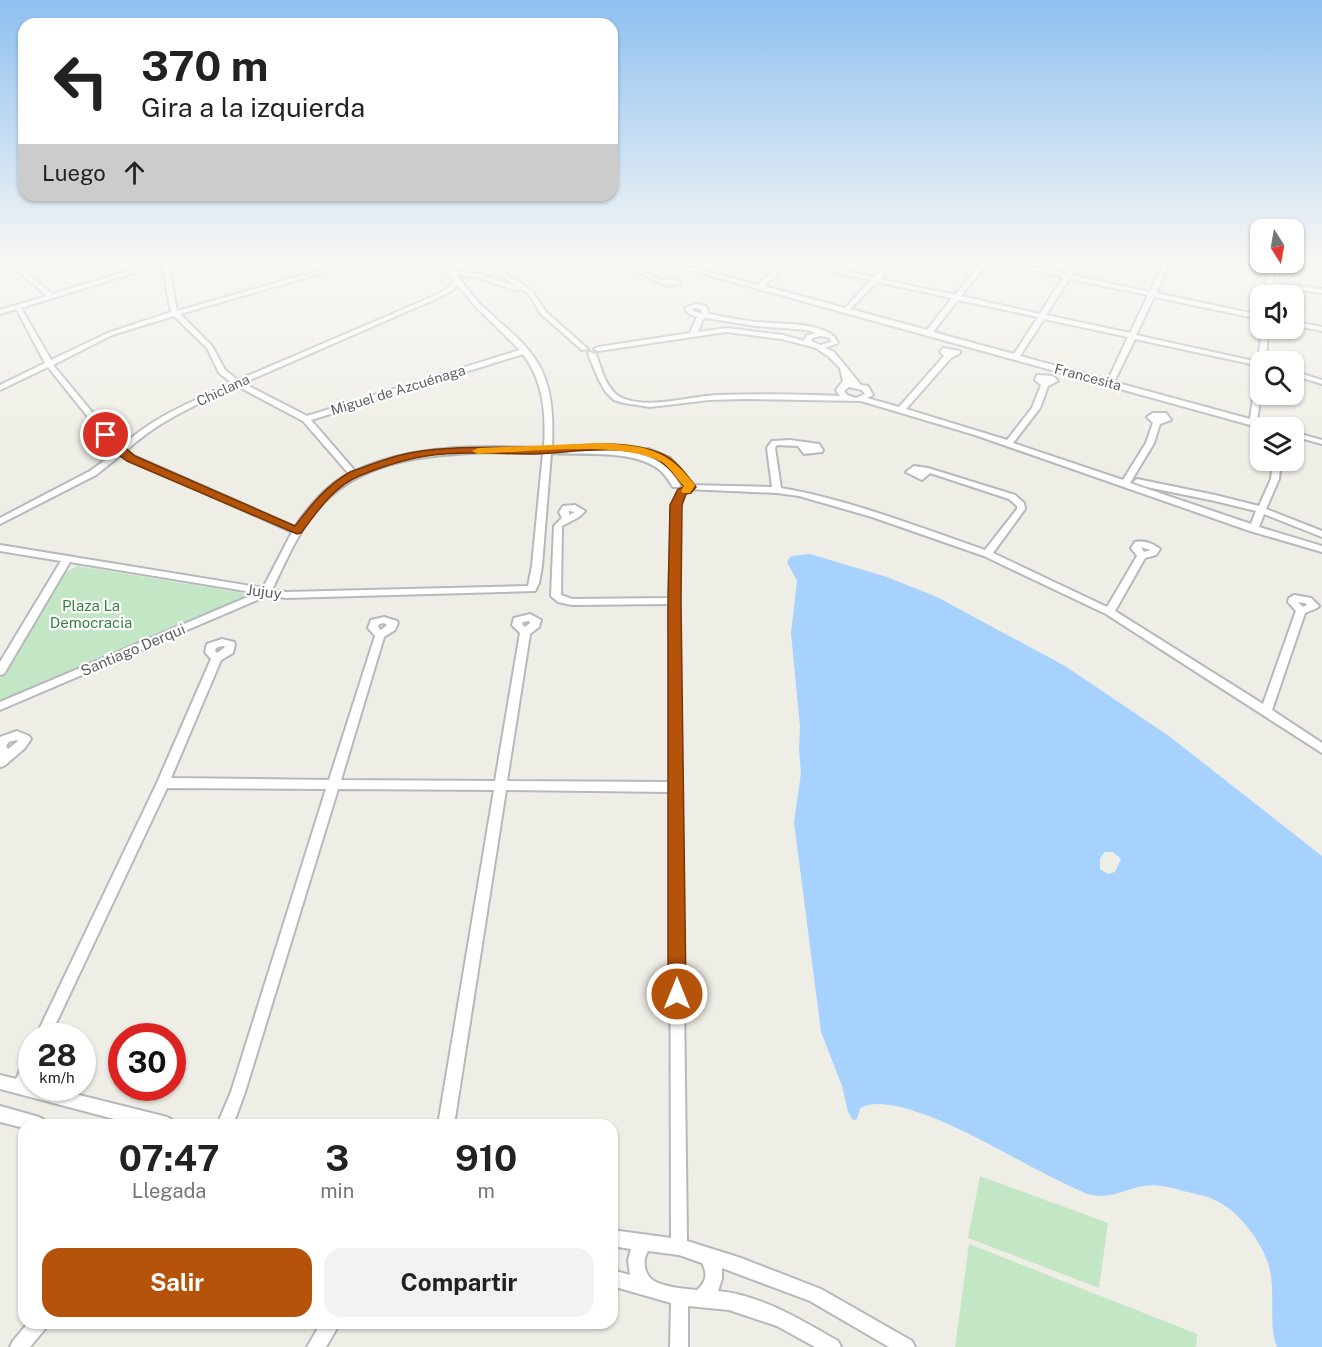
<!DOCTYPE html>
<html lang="es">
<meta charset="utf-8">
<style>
:root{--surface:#fff;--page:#f2f2f2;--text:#222;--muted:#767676;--accent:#b45309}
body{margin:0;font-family:"Public Sans",sans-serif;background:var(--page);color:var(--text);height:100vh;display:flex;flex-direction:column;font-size:22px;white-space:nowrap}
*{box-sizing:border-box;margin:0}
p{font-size:20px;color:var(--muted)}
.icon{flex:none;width:33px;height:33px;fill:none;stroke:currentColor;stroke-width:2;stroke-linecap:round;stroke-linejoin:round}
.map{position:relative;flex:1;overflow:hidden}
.panel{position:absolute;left:18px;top:1119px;width:600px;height:210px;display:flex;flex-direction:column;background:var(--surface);border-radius:18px;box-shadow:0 2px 4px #0004}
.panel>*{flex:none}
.banner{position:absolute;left:18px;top:18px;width:600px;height:183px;border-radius:18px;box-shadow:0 2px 4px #0004;background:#fff;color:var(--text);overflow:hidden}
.needle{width:39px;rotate:169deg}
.controls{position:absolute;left:1250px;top:219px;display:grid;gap:12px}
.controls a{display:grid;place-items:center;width:54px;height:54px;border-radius:12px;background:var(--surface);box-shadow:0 2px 4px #0004;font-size:30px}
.speed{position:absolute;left:18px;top:1023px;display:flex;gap:12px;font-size:30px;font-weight:700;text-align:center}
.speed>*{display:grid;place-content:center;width:78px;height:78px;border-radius:50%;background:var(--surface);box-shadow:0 2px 4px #0004;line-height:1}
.speed small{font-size:15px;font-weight:400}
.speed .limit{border:9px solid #d22;background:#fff;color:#111}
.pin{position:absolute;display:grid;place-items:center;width:51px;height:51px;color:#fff;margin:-26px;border:3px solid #fff;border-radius:50%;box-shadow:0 2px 6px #0007}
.me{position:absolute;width:66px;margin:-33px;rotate:0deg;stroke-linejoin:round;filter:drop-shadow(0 0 4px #0008)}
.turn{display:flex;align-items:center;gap:21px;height:126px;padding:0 24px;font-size:27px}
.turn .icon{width:78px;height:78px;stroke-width:2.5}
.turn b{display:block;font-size:42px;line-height:51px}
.then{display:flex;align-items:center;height:57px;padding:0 24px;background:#0003;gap:12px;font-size:22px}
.eta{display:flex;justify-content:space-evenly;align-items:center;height:102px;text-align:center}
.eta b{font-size:36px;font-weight:700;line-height:42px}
.primary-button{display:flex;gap:12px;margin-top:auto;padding:12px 24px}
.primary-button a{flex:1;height:69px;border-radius:18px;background:var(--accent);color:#fff;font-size:24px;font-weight:700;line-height:69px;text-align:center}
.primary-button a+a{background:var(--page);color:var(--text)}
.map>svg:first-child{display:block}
.green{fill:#c3e6c5}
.water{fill:#a7d2fe;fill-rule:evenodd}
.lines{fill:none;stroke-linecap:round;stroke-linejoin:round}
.street-casing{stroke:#b6b8bc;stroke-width:4}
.street{fill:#fff;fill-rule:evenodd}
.route{fill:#b45309;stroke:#753606;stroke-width:1.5}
.slow{fill:#f59e0b}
.labels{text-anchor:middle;stroke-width:4.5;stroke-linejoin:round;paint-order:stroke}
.far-street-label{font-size:14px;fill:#5d6166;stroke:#fff}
.street-label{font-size:15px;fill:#5d6166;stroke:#fff}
.park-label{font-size:15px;fill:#368440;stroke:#fff}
</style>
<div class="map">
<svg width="1322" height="1347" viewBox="0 0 1322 1347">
<rect width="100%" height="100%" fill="#efeee6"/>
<g class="green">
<polygon points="77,566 243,593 246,596 0,704 0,678 63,574"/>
<polygon points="980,1176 1108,1223 1099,1288 968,1238"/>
<polygon points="969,1244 1197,1334 1196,1347 955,1347"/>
</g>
<path class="water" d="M 810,554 L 887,577 L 937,597 L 1065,666 L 1169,736 L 1322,856 L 1322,1347 L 1277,1347 C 1268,1326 1276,1292 1269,1266 C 1262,1243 1241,1214 1219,1202 C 1207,1195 1193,1194 1180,1190 C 1168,1187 1157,1184 1144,1186 C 1120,1190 1113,1200 1087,1194 C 1067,1185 1047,1175 1028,1165 C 995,1148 895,1088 860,1108 L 857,1119 L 853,1120 L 848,1112 L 842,1086 L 821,1032 L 794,822 L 801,773 L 799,749 L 800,727 L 791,633 L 797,581 L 787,562 L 791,556 ZM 1105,852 L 1113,852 L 1121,859 L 1115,872 L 1108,874 L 1100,869 L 1100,858 Z"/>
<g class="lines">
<defs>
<g id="street">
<path d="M 6,261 L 13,261 L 52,294 L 160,261 L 170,261 L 168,263 L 177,311 L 353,261 L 364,261 L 180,314 L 212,346 L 225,370 L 238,380 L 434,296 L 446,290 L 455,281 L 444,270 L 423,261 L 440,263 L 453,271 L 479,274 L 518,287 L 493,270 L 485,261 L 492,261 L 497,268 L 532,291 L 546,312 L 588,349 L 582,350 L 541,314 L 528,293 L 521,289 L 518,291 L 476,277 L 457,275 C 465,285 471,295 480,304 C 501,325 529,343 542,371 C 553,395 553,423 552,448 C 584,450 635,445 662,464 C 670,469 675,477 680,485 L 679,487 L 673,487 C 668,479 663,471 654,466 C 628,450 582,455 551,453 L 542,566 L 539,583 L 535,591 L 286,598 L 269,595 L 0,710 L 0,702 L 257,593 L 70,562 L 4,674 L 0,675 L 0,662 L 61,561 L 0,551 L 0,545 L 263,588 L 292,532 L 121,455 L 96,475 L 0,524 L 0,518 L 90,471 L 116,452 L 48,367 L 0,390 L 0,385 L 45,363 L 18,312 L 16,309 L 0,314 L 0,310 L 47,296 ZM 162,264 L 171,312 L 108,333 L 51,360 L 21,308 ZM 458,285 L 474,305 L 520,350 L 307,416 L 243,383 L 438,298 L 450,292 ZM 174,316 L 207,348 L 219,373 L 232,383 C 194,401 152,417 121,447 L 53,365 L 112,335 ZM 523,354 C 544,382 546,414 544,448 C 482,446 412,444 355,471 L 311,420 ZM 237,386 L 303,421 L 349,474 C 326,485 309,506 295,527 L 134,456 L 126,451 C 157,421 198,404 237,386 ZM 491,452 L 543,453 L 532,566 L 528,586 L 286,592 L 272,590 C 284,565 295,539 311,517 C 355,459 424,455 491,452 Z"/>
<polygon points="597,261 609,261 638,269 663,280 676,279 681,283 668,286 634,271"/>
<path d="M 657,261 L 668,261 L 758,285 L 782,261 L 801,261 L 874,277 L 889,261 L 896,261 L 880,279 L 955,295 L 983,261 L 989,261 L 961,296 L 1040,314 L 1063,277 L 992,261 L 1005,261 L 1066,274 L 1074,261 L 1080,261 L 1071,275 L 1150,292 L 1165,261 L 1171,261 L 1156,293 L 1260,315 L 1260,319 L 1154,297 L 1136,335 L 1258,362 L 1262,328 L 1268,328 L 1266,362 L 1260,362 L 1260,366 L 1135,339 L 1114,382 L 1250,419 L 1256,377 L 1260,375 L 1261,394 L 1257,421 L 1276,428 L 1261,428 ZM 789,262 L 791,263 L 871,280 L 845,308 L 764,286 ZM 1069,279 L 1148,295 L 1130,333 L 1046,315 ZM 877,282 L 952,298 L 927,330 L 850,309 ZM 958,300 L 1038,317 L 1014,354 L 933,332 ZM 1044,319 L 1128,337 L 1108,380 L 1020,356 Z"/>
<polygon points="1269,262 1275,262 1273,283 1322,289 1322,293 1272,286 1271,296 1265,296"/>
<path d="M 695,304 L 706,306 L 709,314 C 725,317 740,320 756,322 C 776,324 831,321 838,343 L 825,348 L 834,352 L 861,385 L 868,386 L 873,395 L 867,398 L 899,407 L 944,356 L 940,352 L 943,348 L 960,351 L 960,353 L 951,358 L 906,409 L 1007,440 L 1032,408 L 1041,385 L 1035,380 L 1037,375 L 1053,376 L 1058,381 L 1048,386 L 1040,408 L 1013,443 L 1123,480 L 1146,443 L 1153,423 L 1147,417 L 1153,413 L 1166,413 L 1171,420 L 1160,424 L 1154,443 L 1130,483 L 1251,524 L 1256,511 L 1215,501 L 1147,487 L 1133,482 L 1137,479 L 1215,495 L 1259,506 L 1271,479 L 1273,460 L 1281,460 L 1279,479 L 1266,509 L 1322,531 L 1322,537 L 1264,514 L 1259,527 L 1322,546 L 1322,552 L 1250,531 L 975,435 L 861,401 L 743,399 L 709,400 L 650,407 L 624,403 L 614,400 L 605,391 L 598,378 L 588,354 L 589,352 L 596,354 C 601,368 606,389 620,397 C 647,410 688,397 716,395 C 757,394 799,394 840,396 L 836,390 L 843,381 L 840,368 L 828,356 L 816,348 L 782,339 L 726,332 L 598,351 L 594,349 L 598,347 L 690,333 L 697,317 L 688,313 L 685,308 ZM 695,308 L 701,309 L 702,314 L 693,311 L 692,309 ZM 706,318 L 756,326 L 808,330 L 816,333 L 807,335 L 804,341 L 783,335 L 726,328 L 698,332 L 703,319 ZM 821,336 L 830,338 L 831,342 L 821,345 L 811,341 L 812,338 ZM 849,387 L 862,390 L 865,394 L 856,398 L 847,395 L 844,391 Z"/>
<polygon points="1293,321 1322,327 1322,331 1293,325"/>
<polygon points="1293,371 1322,380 1322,384 1293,375"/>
<polygon points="1293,432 1322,440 1322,444 1293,436"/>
<path d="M 790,440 L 819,444 L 823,450 L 822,452 L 804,454 L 798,446 L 777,445 L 775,448 L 781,488 C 851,500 918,527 985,550 L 1017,509 L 1017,506 L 1009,499 L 930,473 L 922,480 L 906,472 L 914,466 L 928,468 L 1015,495 L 1024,503 L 1025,509 L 993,553 L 1107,607 L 1137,556 L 1131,548 L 1135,542 C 1143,540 1153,543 1160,549 L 1156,555 L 1145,558 L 1115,611 L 1263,704 L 1296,611 L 1288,602 L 1289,598 L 1294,595 L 1311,598 L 1319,606 L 1317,608 L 1305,613 L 1272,710 L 1322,743 L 1322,753 L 1106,614 L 984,556 L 872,517 L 799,496 L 777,493 L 687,489 L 687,485 L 683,485 L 664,462 L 642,451 L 646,449 L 649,449 L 670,458 L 689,481 L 689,485 L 772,487 L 767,448 L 772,441 ZM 1141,547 L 1150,550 L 1144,552 ZM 1298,602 L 1305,603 L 1307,605 L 1303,607 Z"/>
<path d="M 682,488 L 686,491 L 680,505 L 679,601 L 687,1241 L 741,1258 L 821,1289 L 912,1341 L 915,1347 L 889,1347 L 810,1301 L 722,1268 L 722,1279 L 718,1291 C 761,1295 801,1320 838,1341 L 841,1347 L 815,1347 L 777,1326 L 729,1310 L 688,1306 L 688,1347 L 670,1347 L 671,1303 L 612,1286 L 612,1270 L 630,1275 L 628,1260 L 631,1249 L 612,1246 L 612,1230 L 671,1238 L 670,792 L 506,790 L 454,1125 L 438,1125 L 494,790 L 338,789 L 245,1092 L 233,1125 L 217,1125 L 231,1092 L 326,789 L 167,788 L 50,1036 L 36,1036 L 157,783 L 211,659 L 205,652 L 207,644 L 222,639 L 234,642 L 235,644 L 233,653 L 221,660 L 171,778 L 329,780 L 375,636 L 368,628 L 371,620 L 384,617 L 397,621 L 398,623 L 395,630 L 384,637 L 341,780 L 495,781 L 520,633 L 512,625 L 514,618 L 530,614 L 541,620 L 539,627 L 530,634 L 507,781 L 670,782 L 669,604 L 572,605 L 558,602 L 551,596 L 554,526 L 562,518 L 559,512 L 563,506 L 575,505 L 585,511 L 579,517 L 562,526 L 561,595 L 572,599 L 669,598 L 672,505 L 678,491 ZM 569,511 L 575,512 L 569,515 ZM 529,621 L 530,623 L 525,627 L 522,624 L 523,622 ZM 384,623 L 387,625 L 381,630 L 378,627 L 379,624 ZM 222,646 L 225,646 L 224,648 L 217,653 L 215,651 L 216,648 ZM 648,1251 L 679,1255 L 702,1263 C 708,1274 706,1282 697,1290 C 685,1289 664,1287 654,1281 C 644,1275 642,1260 648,1251 Z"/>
<path d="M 17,731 L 29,736 L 31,739 L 24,749 L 4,766 L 0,767 L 0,737 ZM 16,740 L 18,741 L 8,749 L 6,746 L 9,742 Z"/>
<polygon points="32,1055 30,1082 32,1083 32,1088 51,1088 167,1117 172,1120 175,1125 137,1125 0,1089 0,1075 16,1079 27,1057"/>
<polygon points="0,1106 39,1117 44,1120 47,1125 24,1125 24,1128 0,1122"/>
<polygon points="28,1323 48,1323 45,1329 30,1347 10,1347 13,1341"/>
<polygon points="321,1323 340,1323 326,1347 307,1347"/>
</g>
</defs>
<use href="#street" class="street-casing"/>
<use href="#street" class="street"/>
</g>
<linearGradient id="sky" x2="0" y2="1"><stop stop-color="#8ec0f1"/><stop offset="0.58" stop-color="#f8f7f4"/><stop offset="1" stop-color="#f8f7f4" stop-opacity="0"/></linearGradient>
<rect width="1322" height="450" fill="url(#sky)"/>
<path class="route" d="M 106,431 L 135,456 L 295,526 C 311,505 326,486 350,472 C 371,465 393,455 415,452 C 457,445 500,448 542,447 C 581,446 622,438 660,453 C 676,459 686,474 696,487 L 691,493 L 686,494 L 682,505 L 681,601 L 686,994 L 684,1000 L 677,1002 L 671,1000 L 668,994 L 668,601 L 670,505 L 678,489 L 684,487 C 676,476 668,465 655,458 C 624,443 568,453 533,454 C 495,454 453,450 415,458 C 397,462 376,469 359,476 C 333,487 317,512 301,533 L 297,534 L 127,461 L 116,453 L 103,437 L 101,435 Z"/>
<path class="slow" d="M 603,443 C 646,446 667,449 695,485 L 690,493 L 683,493 L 681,491 L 684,486 C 677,479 670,467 662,462 C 620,440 526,452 478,454 L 472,451 L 478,448 Z"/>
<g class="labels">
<g class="far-street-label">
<text transform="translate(1088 377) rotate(15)" y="5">Francesita</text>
<text transform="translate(223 390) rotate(-25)" y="5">Chiclana</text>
<text transform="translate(398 390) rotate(-17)" y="5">Miguel de Azcuénaga</text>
</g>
<g class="street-label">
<text transform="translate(264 592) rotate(7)" y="5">Jujuy</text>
<text transform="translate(133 650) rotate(-23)" y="5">Santiago Derqui</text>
</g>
<g class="park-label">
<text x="91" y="611">Plaza La<tspan x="91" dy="17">Democracia</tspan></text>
</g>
</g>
</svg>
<div class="controls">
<a><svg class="needle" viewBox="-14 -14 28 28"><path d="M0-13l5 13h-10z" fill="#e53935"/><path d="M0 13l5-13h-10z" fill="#767676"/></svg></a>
<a><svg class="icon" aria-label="sound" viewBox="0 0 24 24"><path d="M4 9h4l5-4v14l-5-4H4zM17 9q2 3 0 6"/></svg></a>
<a><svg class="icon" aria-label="search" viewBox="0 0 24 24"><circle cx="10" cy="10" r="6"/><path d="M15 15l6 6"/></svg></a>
<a><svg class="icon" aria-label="layers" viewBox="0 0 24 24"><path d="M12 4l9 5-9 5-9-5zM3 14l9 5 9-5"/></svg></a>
</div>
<div class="speed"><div>28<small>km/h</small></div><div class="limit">30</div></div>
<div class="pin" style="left:106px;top:435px;background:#d93025"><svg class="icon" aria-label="arrive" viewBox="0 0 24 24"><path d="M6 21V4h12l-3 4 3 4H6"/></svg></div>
<svg class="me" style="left:677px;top:994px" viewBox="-20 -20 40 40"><circle r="17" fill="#b45309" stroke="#fff" stroke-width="3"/><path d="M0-11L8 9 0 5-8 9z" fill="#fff"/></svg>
<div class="banner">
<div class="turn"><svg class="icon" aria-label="left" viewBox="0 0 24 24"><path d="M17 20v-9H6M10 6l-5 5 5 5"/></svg><div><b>370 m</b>Gira a la izquierda</div></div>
<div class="then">Luego<svg class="icon" aria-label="ahead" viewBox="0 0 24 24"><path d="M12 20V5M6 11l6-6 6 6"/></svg></div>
</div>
<section class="panel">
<div class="eta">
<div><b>07:47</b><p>Llegada</p></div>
<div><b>3</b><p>min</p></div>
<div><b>910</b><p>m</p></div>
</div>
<div class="primary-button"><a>Salir</a><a>Compartir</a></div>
</section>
</div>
